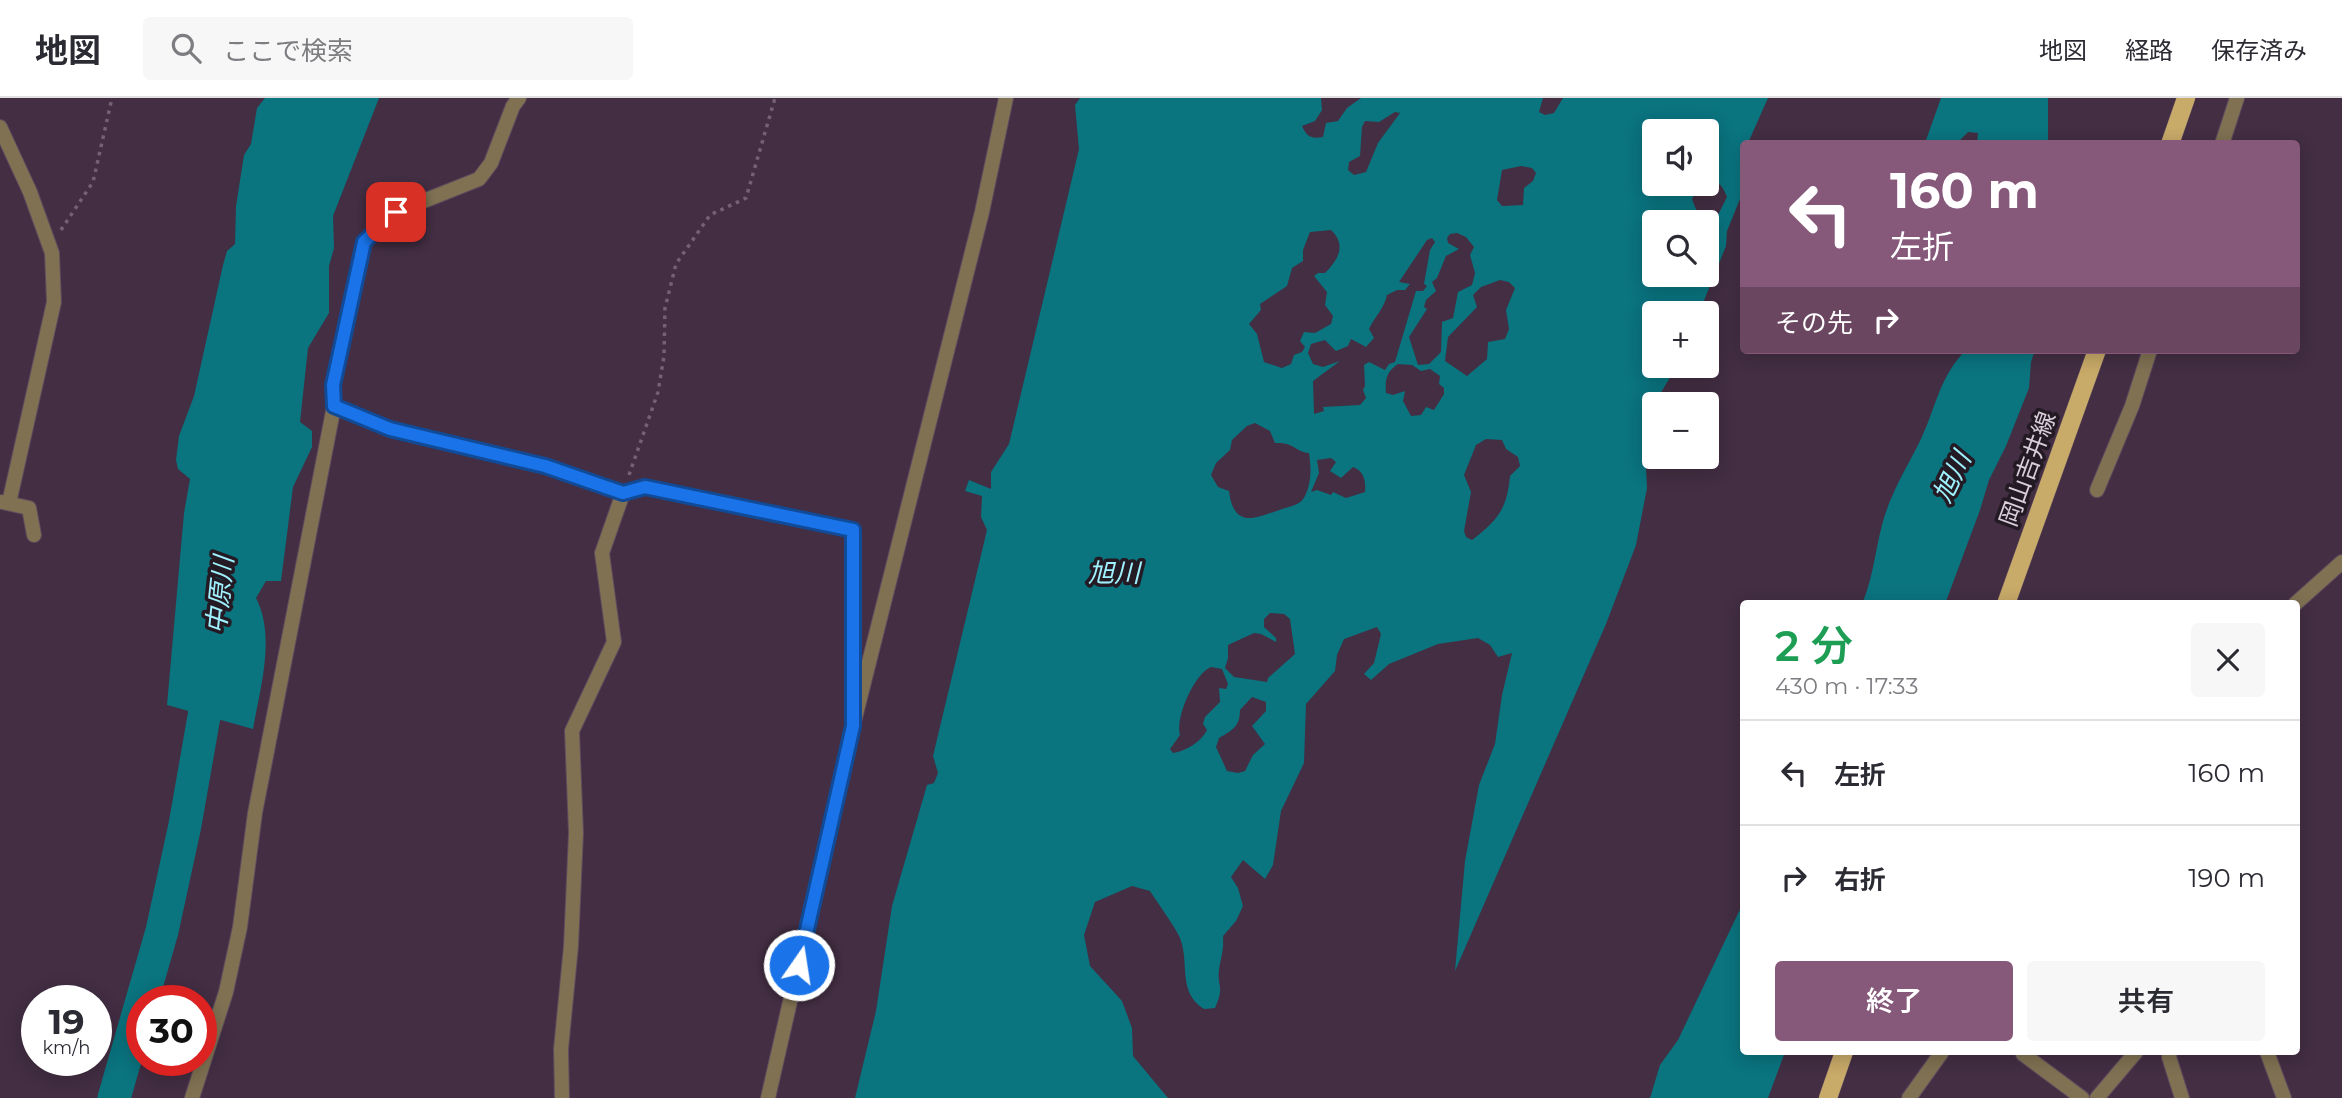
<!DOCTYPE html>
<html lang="ja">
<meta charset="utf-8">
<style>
:root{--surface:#fff;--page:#f7f7f7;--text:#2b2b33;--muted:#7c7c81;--line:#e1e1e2;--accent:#86587a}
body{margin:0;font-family:Montserrat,"Noto Sans JP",sans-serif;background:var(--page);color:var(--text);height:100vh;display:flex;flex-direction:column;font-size:26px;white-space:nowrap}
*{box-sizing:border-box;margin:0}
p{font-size:23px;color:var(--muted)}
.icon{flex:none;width:38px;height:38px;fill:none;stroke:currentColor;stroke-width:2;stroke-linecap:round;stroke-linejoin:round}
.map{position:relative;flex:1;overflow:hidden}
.details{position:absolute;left:1740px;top:502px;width:560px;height:455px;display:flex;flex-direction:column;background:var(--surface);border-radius:7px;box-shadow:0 4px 18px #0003}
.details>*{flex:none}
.top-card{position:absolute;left:1740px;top:42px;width:560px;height:214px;border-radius:7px;box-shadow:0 4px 18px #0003;background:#86587a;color:#fff;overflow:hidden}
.buttons{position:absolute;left:1642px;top:21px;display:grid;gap:14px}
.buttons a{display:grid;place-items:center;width:77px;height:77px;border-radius:7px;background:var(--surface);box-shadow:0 4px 18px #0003;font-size:35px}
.speed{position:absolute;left:21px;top:887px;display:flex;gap:14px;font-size:35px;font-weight:700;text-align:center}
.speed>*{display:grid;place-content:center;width:91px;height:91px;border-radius:50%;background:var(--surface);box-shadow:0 4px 18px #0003;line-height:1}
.speed small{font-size:18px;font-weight:400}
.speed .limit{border:10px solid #d22;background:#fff;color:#111}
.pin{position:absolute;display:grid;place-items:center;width:60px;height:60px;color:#fff;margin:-30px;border-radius:14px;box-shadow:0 4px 10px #0006}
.me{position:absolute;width:77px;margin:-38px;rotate:13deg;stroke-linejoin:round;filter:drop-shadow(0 0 5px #0008)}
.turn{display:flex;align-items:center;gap:24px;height:147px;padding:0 35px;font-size:32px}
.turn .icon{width:91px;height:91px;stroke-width:2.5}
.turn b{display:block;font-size:49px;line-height:60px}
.then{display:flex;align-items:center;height:66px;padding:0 35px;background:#0003;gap:14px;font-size:26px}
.round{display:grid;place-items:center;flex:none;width:74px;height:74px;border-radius:7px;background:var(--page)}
.summary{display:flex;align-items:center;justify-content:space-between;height:119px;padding:0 35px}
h1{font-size:42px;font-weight:600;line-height:52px;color:#1e9e55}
.cta{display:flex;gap:14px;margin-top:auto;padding:14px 35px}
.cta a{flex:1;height:80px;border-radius:7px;background:var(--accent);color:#fff;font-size:28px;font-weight:600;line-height:80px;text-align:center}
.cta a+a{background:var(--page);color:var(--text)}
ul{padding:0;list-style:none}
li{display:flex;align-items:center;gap:21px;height:105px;padding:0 35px;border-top:2px solid var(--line)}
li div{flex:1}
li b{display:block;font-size:26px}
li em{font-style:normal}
header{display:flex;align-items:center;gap:42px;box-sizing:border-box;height:98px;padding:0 35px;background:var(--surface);border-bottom:2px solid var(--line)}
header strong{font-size:33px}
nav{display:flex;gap:38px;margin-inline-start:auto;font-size:24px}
.search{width:490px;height:63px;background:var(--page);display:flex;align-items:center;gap:18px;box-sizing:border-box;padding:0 24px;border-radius:7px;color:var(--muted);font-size:26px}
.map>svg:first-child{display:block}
.water{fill:#0a747f;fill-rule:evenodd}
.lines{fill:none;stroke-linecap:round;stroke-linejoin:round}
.river{stroke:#0a747f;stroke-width:33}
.minor-casing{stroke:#5e4b5e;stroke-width:16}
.primary-casing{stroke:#5e4b5e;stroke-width:19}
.path{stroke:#746274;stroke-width:3.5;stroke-dasharray:3.5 5;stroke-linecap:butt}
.minor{stroke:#7f7152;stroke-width:14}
.primary{stroke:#c8aa69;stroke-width:18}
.route-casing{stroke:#114b97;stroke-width:18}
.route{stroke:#1a73e8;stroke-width:12}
.labels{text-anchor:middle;stroke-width:7;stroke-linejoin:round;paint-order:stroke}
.street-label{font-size:24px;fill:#dacdda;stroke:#241a24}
.water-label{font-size:26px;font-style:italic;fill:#9ff2fd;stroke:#241a24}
</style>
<header>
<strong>地図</strong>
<div class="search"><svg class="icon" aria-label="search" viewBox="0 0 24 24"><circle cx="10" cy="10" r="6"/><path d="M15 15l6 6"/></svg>ここで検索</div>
<nav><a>地図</a><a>経路</a><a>保存済み</a></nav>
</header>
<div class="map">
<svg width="2342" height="1000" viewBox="0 0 2342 1000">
<rect width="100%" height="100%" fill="#432e43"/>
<g class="water">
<path d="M 265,0 L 379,0 L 333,118 L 334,150 L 329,168 L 329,215 L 308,250 L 300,324 L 312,333 L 312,349 L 293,389 L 281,483 L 266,483 L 256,500 C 276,539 260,590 253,631 L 167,607 L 184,415 L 190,381 L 178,371 L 176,362 L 179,338 L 194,298 L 223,167 L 227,153 L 235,146 L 236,108 L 244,57 L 251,46 L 257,10 Z"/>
<path d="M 1080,0 L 1321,0 L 1322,12 L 1315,23 L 1302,28 C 1307,39 1311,41 1323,39 L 1326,25 L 1338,23 L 1347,10 L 1361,0 L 1543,0 L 1539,14 L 1545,17 L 1554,15 L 1563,0 L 1768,0 L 1748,45 L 1743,46 L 1740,101 L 1727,133 L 1726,148 L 1699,215 L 1654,215 L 1654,268 L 1677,268 L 1654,306 L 1645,351 L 1647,390 L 1636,447 L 1606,526 L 1455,873 L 1465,763 L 1479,687 L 1495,646 L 1502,597 L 1512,555 L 1498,559 L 1490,547 L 1478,540 L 1438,546 L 1389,566 L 1371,582 L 1364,576 L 1374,565 L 1381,536 L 1377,529 L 1344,541 L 1337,557 L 1335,573 L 1306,606 L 1304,665 L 1281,713 L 1273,767 L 1265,781 L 1243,762 L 1231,779 L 1238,790 L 1243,808 L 1236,823 L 1223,838 C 1224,853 1221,858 1219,872 C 1217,890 1225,887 1215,910 L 1204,911 C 1177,894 1190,866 1180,840 C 1176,830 1157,804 1150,793 L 1132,788 L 1095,804 L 1084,837 L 1090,868 L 1122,903 L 1132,930 L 1133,958 L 1168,1000 L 855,1000 L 876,913 L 892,808 L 927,687 L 934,685 L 938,675 L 933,658 L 987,432 L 981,419 L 982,398 L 965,393 L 969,382 L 991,391 L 991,374 L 1009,346 L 1079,51 L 1075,7 ZM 1395,14 L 1400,15 L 1378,45 L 1366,74 L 1354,77 L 1348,72 L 1349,64 L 1360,58 L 1362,29 L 1365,23 L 1379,24 ZM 1654,33 L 1706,33 L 1706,82 L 1709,80 C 1720,84 1723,89 1727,99 L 1717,119 L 1710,123 C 1699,120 1696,112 1692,101 L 1700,86 L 1654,86 ZM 1521,68 L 1532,70 L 1536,75 L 1533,83 L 1524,90 L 1523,107 L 1502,108 L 1497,102 L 1502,72 ZM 1706,124 L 1706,177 L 1654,177 L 1654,124 ZM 1331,132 C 1347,147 1338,162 1325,175 L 1318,175 L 1314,178 L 1327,194 L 1325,207 L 1333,218 L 1331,226 L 1315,235 L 1304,234 L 1300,243 L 1305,249 L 1302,254 L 1294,257 L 1291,266 L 1282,270 L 1264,264 L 1257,236 L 1249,226 L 1261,212 L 1260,206 L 1287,188 L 1292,170 L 1303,163 L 1303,152 L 1310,134 ZM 1457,135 L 1466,139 L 1474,149 L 1470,157 L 1475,175 L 1472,187 L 1458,194 L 1453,220 L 1442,224 L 1441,254 L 1429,266 L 1418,267 L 1409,239 L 1427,211 L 1424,209 L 1426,202 L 1436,193 L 1432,184 L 1437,180 L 1446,158 L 1459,151 L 1448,145 L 1447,140 L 1450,136 ZM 1432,140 L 1435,144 L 1430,152 L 1424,186 L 1427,188 L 1423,193 L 1416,193 L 1395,264 L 1389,266 L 1385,272 L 1369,264 L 1364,267 L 1365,288 L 1363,292 L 1366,300 L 1360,307 L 1323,309 L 1324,313 L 1314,316 L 1313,283 L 1340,263 L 1323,269 L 1313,266 L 1308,255 L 1311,246 L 1325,242 L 1336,253 L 1348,248 L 1351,241 L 1366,249 L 1374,240 L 1369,231 C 1374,220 1385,209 1387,197 L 1397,192 L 1405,192 L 1410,186 L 1399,184 L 1427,142 ZM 1500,182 L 1509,184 L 1515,190 L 1506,212 L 1509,231 L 1505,241 L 1488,244 L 1487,261 L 1467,278 L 1445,263 L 1448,239 L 1477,209 L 1473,197 L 1481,189 ZM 1398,266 L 1412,267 L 1421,273 L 1430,271 L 1440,278 L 1439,286 L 1444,290 L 1444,296 L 1434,312 L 1426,309 L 1421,317 L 1411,318 L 1403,303 L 1405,293 L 1393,297 L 1386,295 C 1385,282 1386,274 1398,266 ZM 1255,325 L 1270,333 L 1275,345 C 1295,344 1295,354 1309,355 C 1311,369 1312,384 1305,398 C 1301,407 1291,408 1282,411 C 1256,420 1234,432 1229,393 L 1218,389 L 1211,377 L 1216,365 L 1230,352 L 1232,342 L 1247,328 ZM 1486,341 L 1502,342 L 1506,351 L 1518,359 L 1520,368 L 1510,378 C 1507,411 1498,422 1472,442 L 1466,439 L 1464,433 L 1471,394 L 1464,377 L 1476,347 ZM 1331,360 L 1336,364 L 1330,373 L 1341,380 L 1353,369 C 1364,373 1366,383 1365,394 L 1346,400 L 1333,394 L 1331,397 L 1317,392 L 1311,394 L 1319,375 L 1317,362 ZM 1270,515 L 1284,516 L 1290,521 L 1295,556 L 1268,580 L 1267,584 L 1234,579 L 1225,570 L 1228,560 L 1228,547 L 1254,535 L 1261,536 L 1276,544 L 1276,540 L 1264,529 L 1264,521 ZM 1211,569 L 1222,571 L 1228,586 L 1226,591 L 1219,590 L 1220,604 L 1205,619 L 1203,626 L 1207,632 C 1201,644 1186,653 1173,655 L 1170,651 L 1180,637 C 1175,620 1194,576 1211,569 ZM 1252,599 L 1266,604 L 1266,613 L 1252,628 L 1265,646 L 1253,657 L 1245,673 L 1238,675 L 1227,673 L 1216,649 L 1219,640 C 1233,632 1240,628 1240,612 Z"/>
<polygon points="1941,0 2048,0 2048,45 1977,45 1978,35 1968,34 1957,45 1925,45"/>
<path d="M 1966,252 L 2035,252 L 2031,264 L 2029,290 L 2006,348 L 1989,382 L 1980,412 L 1945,506 L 1862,506 C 1873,480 1875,454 1882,427 C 1890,396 1906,371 1920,343 C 1936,310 1939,279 1966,252 Z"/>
<polygon points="1743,805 1743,954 1785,954 1768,1000 1650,1000 1660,967 1678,942"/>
</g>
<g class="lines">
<polyline class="river" points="114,1000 162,833 185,727 212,573"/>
<defs>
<g id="minor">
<polyline points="0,29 30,94 52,155 54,204 9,405"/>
<polyline points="2222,46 2237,0"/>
<polyline points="334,308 390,331 545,368 623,395 645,389 853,432 853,606"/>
<polyline points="2097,392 2132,308 2150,252"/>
<polyline points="2,404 29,410 34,437"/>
<polyline points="2295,506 2342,464"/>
<polyline points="2025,954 2023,956 2082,1000"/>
<polyline points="2170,954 2169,959 2182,1000"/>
<polyline points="2267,954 2284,1000"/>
<polyline points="192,1000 226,894 240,829 255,715 334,308 333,287 364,144 396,114 479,81 491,65 513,8 519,0"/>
<polyline points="562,1000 561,951 571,848 576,735 572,633 614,544 602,455 623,395"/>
<polyline points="768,1000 853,628 982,114 1006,0"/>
<polyline points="1909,1000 1942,954"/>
<polyline points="2097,1000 2136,954"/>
</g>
<g id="primary">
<polyline points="2170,46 2186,0"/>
<polyline points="2006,506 2097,252"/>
<polyline points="1828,1000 1844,954"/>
</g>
</defs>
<use href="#minor" class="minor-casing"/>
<use href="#primary" class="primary-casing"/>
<g class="path">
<polyline points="61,132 93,84 112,0"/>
<polyline points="629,377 658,294 664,258 665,210 676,166 710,117 746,100 775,0"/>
</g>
<use href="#minor" class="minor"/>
<use href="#primary" class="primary"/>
</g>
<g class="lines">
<defs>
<polyline id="route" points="396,114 364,144 333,287 334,308 390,331 545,368 623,395 645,389 853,432 853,628 799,867"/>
</defs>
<use href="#route" class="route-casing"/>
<use href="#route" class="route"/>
</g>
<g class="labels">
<g class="street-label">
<text transform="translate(2028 371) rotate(-70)" y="8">岡山吉井線</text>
</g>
<g class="water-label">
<text transform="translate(1952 379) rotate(-64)" y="9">旭川</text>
<text x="1114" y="484">旭川</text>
<text transform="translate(220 497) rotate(-84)" y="9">中原川</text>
</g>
</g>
</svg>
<div class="buttons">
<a><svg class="icon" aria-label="sound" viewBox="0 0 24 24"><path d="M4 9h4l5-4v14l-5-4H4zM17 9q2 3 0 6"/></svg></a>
<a><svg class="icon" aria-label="search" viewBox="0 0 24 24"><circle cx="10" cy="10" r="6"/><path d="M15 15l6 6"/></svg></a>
<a>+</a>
<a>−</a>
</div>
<div class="speed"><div>19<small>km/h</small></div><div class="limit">30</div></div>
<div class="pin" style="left:396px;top:114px;background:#d93025"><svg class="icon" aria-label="arrive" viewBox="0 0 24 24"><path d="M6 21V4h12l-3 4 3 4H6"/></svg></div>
<svg class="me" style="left:799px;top:867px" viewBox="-20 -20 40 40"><circle r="17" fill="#1a73e8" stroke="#fff" stroke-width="3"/><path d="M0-11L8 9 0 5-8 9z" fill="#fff"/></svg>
<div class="top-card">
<div class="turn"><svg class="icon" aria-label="left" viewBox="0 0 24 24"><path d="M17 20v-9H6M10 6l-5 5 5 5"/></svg><div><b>160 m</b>左折</div></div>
<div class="then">その先<svg class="icon" aria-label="right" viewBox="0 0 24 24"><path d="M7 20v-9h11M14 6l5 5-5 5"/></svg></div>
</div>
<section class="details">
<div class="summary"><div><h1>2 分</h1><p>430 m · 17:33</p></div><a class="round"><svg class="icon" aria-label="close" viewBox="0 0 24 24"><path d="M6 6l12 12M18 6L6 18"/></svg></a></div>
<ul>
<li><svg class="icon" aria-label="left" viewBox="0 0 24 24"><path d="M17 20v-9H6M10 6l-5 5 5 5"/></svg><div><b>左折</b></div><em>160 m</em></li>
<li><svg class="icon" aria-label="right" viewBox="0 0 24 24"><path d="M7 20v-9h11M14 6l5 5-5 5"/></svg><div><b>右折</b></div><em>190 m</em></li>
</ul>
<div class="cta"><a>終了</a><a>共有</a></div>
</section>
</div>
